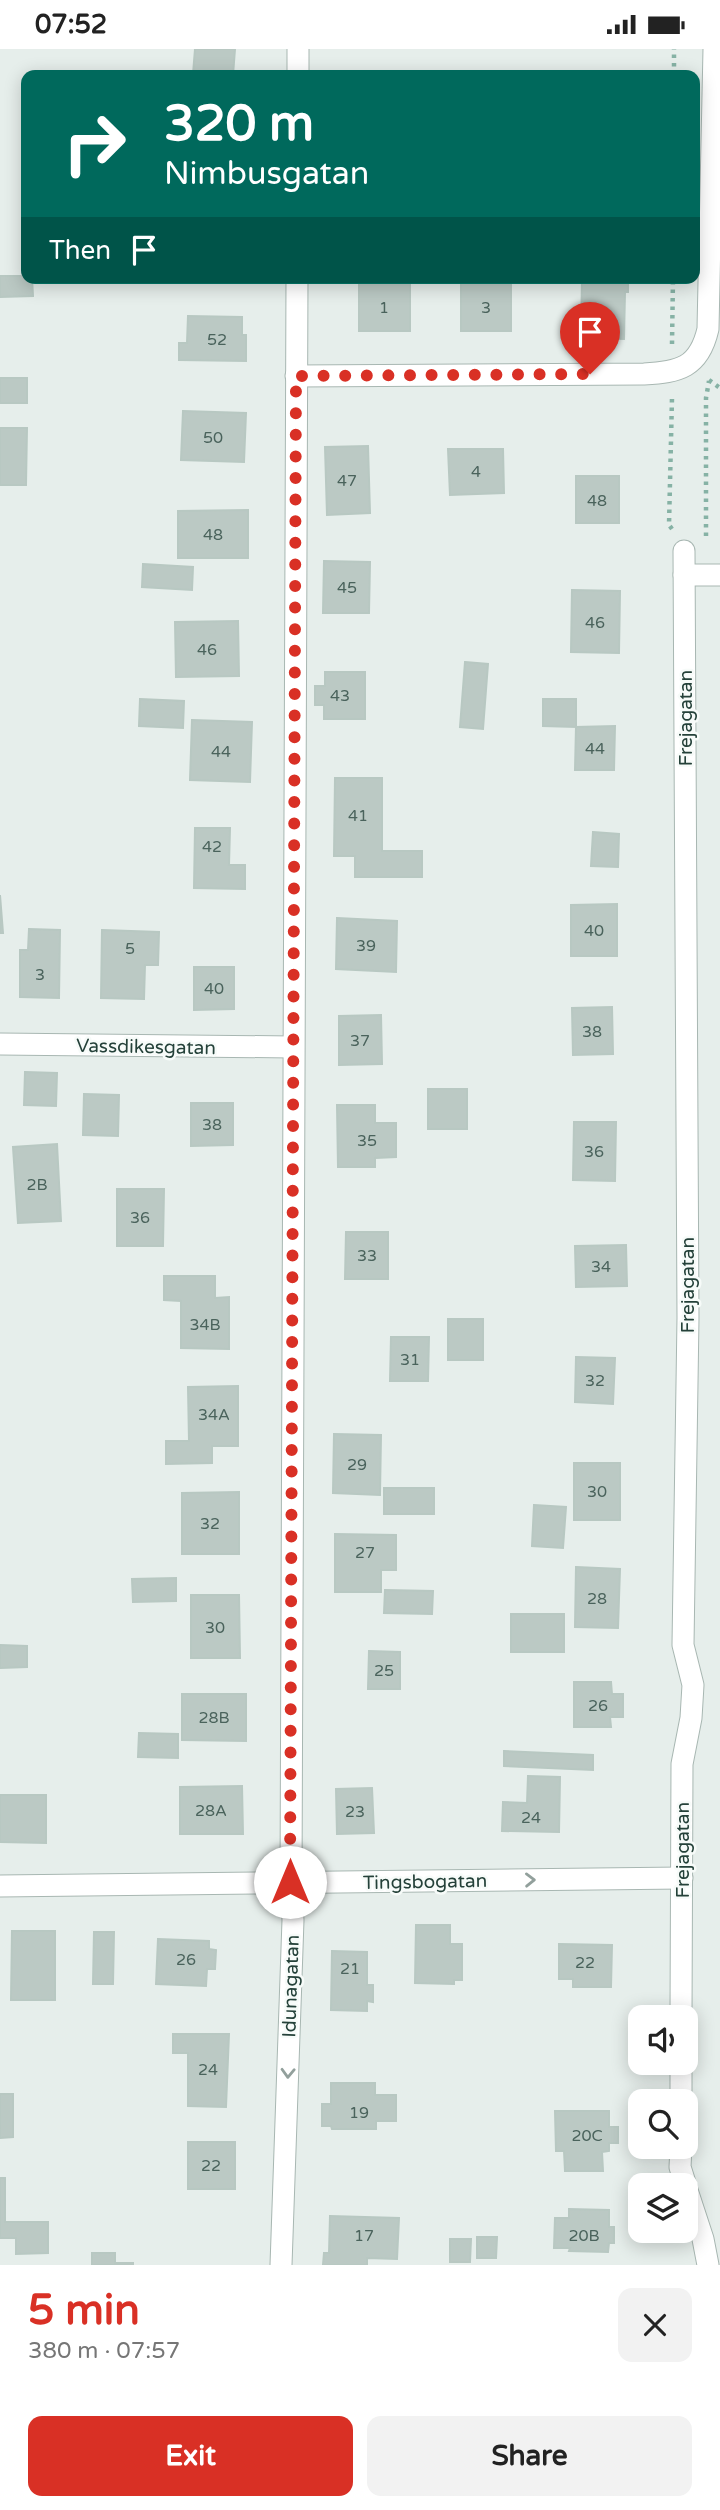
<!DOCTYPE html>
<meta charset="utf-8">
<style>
:root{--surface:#fff;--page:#f2f2f2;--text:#222;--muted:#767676;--accent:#d93025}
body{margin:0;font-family:"Varela Round",sans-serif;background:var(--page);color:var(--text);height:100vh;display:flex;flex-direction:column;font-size:26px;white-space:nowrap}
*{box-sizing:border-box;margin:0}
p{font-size:23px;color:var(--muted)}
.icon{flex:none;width:38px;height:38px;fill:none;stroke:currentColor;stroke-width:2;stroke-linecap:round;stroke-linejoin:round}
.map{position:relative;height:2216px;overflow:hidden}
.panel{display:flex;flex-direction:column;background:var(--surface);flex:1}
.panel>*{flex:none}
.banner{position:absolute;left:21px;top:21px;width:679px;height:214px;border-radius:14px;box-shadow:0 4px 18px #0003;background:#00695c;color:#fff;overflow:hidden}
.fabs{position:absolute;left:628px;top:1956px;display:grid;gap:14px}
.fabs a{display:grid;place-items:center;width:70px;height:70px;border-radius:14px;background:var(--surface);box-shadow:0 4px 18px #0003;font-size:35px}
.pin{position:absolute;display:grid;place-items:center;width:60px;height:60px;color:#fff;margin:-72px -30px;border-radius:50% 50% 50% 0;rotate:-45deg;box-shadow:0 0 7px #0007}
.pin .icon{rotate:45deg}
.me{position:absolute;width:77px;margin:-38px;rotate:0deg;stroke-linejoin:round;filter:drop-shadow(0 0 5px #0008)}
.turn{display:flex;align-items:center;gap:24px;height:147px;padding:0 28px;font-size:32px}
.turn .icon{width:91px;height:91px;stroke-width:2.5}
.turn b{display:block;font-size:49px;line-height:60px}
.then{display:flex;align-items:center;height:66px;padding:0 28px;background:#0003;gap:14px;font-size:26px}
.round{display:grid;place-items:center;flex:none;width:74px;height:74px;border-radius:14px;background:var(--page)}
.headline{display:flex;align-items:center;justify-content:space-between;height:119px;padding:0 28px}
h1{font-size:42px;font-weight:800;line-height:52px;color:var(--accent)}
.primary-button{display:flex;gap:14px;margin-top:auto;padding:14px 28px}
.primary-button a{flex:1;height:80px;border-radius:14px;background:var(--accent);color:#fff;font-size:28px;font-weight:800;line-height:80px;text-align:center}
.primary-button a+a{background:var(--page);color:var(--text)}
.status{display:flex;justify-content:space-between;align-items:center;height:49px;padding:0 35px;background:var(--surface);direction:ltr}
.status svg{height:19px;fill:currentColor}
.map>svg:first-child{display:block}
.building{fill:#bbc9c4;stroke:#b8c8c2;stroke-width:2}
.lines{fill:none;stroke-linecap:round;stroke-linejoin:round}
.minor-casing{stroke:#a8b7b2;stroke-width:23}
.path{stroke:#86b2a5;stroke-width:4.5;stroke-dasharray:3.5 5;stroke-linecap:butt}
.minor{stroke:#fff;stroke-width:21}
.oneway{stroke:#92a09c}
.route{stroke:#d93025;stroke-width:12;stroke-dasharray:0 21.6}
.labels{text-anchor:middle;stroke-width:5;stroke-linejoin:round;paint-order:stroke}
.number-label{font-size:16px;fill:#4a635c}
.street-label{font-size:19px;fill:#244139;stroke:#f7fbf9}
</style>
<div class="status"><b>07:52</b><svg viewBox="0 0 49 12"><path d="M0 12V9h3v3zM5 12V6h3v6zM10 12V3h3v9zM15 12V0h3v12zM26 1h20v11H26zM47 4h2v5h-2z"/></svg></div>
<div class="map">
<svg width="720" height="2216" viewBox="0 0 720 2216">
<rect width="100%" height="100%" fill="#e6eeeb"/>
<g class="building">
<polygon points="195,0 235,0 233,26 193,25"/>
<polygon points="0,227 26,227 26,229 32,229 33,247 0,248"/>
<polygon points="582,229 628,229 628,243 625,243 624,290 581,289"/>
<polygon points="461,233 511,234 511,282 461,282"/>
<rect x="359" y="234" width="51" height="48"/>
<polygon points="188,267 242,268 242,286 246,286 246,312 179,311 179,294 187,294"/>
<rect x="0" y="329" width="27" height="25"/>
<polygon points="183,362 246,364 244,413 181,411"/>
<polygon points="0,379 27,379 26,436 0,436"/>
<polygon points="368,397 370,464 327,466 325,398"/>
<polygon points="448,400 503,400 504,444 450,446"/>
<rect x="576" y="427" width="43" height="47"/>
<polygon points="248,461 248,509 178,509 178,462"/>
<polygon points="324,512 370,513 369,564 323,564"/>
<polygon points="143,515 193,518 192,541 142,538"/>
<polygon points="572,541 620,542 619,604 571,603"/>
<polygon points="238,572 239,627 176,628 175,573"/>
<polygon points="465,613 488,615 483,680 460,678"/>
<polygon points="325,623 365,623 365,670 324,670 324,656 315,656 315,637 325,637"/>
<polygon points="140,650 184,652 183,679 139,677"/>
<polygon points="543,650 576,650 576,678 543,677"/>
<polygon points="192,671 252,673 250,733 190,731"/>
<polygon points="615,677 614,721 575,721 576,678"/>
<polygon points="335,729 382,729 382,802 422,802 422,828 355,828 355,807 334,807"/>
<polygon points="195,779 230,779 229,816 245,816 245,840 194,839"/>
<polygon points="593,783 619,785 618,818 591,817"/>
<polygon points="0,846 3,884 0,884"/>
<polygon points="617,855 617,907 571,907 571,856"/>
<polygon points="337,869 397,872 396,923 336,920"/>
<polygon points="29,880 60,881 59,949 20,948 20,901 28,901"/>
<polygon points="102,881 159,883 158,916 145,916 144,950 101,949"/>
<polygon points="194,918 234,918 234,960 194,961"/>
<polygon points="612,958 613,1005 573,1006 572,959"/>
<polygon points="381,966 382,1015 339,1016 339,967"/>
<polygon points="25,1023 57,1024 56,1057 24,1056"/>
<rect x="428" y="1040" width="39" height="40"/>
<polygon points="84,1045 119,1046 118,1087 83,1086"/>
<polygon points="191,1054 233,1054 233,1096 191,1097"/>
<polygon points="337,1056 375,1056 375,1074 396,1074 396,1108 375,1109 375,1118 338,1118"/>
<polygon points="574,1073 616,1073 615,1132 573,1131"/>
<polygon points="57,1095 61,1172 18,1174 13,1098"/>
<polygon points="117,1140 164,1140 163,1197 117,1197"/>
<polygon points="346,1183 388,1183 388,1230 345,1230"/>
<polygon points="626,1196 627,1237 576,1238 575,1197"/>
<polygon points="164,1227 215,1227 215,1249 229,1248 229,1300 181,1299 181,1252 164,1251"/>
<rect x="448" y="1270" width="35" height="41"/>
<polygon points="391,1288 429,1288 428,1332 390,1332"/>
<polygon points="576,1308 615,1309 613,1355 575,1353"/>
<polygon points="238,1337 238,1397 212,1397 212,1414 166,1415 166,1392 189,1392 188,1338"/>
<polygon points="334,1385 381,1386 380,1446 333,1444"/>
<rect x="574" y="1414" width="46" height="57"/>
<rect x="384" y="1439" width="50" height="26"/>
<polygon points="239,1443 239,1505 182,1505 182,1444"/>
<polygon points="534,1456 566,1458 563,1499 532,1497"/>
<polygon points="335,1485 396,1486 396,1521 381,1521 381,1543 335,1543"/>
<polygon points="576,1518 620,1520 618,1579 575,1578"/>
<polygon points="176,1529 176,1552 133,1553 132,1530"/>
<polygon points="385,1541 433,1542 432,1565 384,1564"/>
<polygon points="191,1546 239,1546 240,1609 191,1609"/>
<rect x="511" y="1565" width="53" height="38"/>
<polygon points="0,1596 27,1597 27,1618 0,1619"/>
<polygon points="369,1602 400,1603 400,1640 368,1640"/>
<polygon points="574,1633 611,1633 612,1645 623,1645 623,1668 610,1668 611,1678 574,1678"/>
<polygon points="182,1645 246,1645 246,1692 182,1691"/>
<polygon points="139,1684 178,1685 178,1709 138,1708"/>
<polygon points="504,1702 593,1706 593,1721 504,1717"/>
<polygon points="528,1727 560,1728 559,1783 502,1782 503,1753 527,1754"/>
<polygon points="242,1737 243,1785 180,1785 180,1738"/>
<polygon points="372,1739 374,1784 337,1785 336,1740"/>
<polygon points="0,1746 46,1746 46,1794 0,1793"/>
<polygon points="416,1876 450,1876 450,1895 462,1895 462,1931 454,1931 454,1935 415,1934"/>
<polygon points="12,1882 55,1882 55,1951 11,1951"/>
<polygon points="94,1883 114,1883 113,1935 93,1935"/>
<polygon points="158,1890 209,1892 209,1900 216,1901 215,1920 207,1920 206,1937 156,1935"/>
<polygon points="559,1895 612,1896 611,1938 573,1938 573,1930 559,1930"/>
<polygon points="332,1902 367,1903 367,1936 373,1936 373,1953 367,1952 367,1962 331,1961"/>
<polygon points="173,1985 229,1985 226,2058 188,2057 188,2004 173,2004"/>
<polygon points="331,2034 375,2034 375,2046 396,2046 396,2072 376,2072 376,2080 332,2080 331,2077 322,2077 322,2055 331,2055"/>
<polygon points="0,2045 13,2045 13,2088 0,2089"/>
<polygon points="555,2062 609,2062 609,2078 618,2078 618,2094 609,2094 609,2102 602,2103 603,2122 565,2122 564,2102 556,2102"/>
<rect x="188" y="2093" width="47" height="47"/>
<polygon points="0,2129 5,2129 5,2173 48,2173 48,2204 16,2205 16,2189 0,2189"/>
<polygon points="569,2160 609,2161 609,2178 614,2178 614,2194 609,2194 608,2203 569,2202 570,2199 554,2199 555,2169 569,2169"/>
<polygon points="330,2167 399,2169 397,2210 367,2209 367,2216 323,2216 324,2204 329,2204"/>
<polygon points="477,2188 497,2188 496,2209 477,2209"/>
<polygon points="450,2190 471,2190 470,2213 450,2213"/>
<polygon points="92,2204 115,2204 115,2214 133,2214 133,2216 92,2216"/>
</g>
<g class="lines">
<defs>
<g id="minor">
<polyline points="298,26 298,0"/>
<path d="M 296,327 L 644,325 C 679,323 699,319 708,280 L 714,0"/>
<polyline points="684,526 720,526"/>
<polyline points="0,995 292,998"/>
<polyline points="0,1837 682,1829"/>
<polyline points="681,1969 682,1715 691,1669 693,1636 683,1596 688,1269 684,502"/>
<polyline points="681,2053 681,2014"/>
<polyline points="681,2098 680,2118 686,2137"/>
<polyline points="686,2138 703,2190 708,2216"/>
<polyline points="281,2216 293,1871 291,1833 297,229"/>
</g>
</defs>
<use href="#minor" class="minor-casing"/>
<g class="path">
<polyline points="674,26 674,0"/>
<polyline points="672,295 673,229"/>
<polyline points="709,331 720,339"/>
<polyline points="672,480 669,476 672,349"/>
<polyline points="706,487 706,349 709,332"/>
</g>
<use href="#minor" class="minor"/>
</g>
<defs><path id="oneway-chevron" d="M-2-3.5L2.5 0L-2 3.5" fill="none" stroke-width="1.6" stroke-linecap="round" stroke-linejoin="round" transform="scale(1.75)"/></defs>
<g class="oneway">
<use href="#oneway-chevron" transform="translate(530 1831) rotate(-1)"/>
<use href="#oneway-chevron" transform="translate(288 2024) rotate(92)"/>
</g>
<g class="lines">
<polyline class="route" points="290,1833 296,327 590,325"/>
</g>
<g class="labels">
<g class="number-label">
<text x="384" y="264">1</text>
<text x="486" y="264">3</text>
<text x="217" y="296">52</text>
<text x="213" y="394">50</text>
<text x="476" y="428">4</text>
<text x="347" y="437">47</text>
<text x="597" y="457">48</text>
<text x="213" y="491">48</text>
<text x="347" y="544">45</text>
<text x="595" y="579">46</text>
<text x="207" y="606">46</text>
<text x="340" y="652">43</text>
<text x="595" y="705">44</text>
<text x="221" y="708">44</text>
<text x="358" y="772">41</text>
<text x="212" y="803">42</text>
<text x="594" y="887">40</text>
<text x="366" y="902">39</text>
<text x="130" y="905">5</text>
<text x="40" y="931">3</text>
<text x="214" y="945">40</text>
<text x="592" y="988">38</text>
<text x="360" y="997">37</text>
<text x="212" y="1081">38</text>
<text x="367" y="1097">35</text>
<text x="594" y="1108">36</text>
<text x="37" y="1141">2B</text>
<text x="140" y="1174">36</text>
<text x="367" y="1212">33</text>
<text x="601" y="1223">34</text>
<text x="205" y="1281">34B</text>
<text x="410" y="1316">31</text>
<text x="595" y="1337">32</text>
<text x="214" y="1371">34A</text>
<text x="357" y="1421">29</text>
<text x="597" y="1448">30</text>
<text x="210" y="1480">32</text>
<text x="365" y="1509">27</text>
<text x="597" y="1555">28</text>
<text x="215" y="1584">30</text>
<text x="384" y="1627">25</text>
<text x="598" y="1662">26</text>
<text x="214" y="1674">28B</text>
<text x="211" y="1767">28A</text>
<text x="355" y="1768">23</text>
<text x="531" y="1774">24</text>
<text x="186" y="1916">26</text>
<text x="585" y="1919">22</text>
<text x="350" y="1925">21</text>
<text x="208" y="2026">24</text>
<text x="359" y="2069">19</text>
<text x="587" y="2092">20C</text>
<text x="211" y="2122">22</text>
<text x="364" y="2192">17</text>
<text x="584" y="2192">20B</text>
</g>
<g class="street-label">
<text transform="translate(685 669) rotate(-90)" y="7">Frejagatan</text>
<text transform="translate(146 997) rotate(1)" y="7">Vassdikesgatan</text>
<text transform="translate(687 1236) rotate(-90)" y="7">Frejagatan</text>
<text transform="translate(682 1801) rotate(-90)" y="7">Frejagatan</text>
<text transform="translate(425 1832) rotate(-1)" y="7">Tingsbogatan</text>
<text transform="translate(290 1937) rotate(-88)" y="7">Idunagatan</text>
</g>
</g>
</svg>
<div class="fabs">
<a><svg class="icon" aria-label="sound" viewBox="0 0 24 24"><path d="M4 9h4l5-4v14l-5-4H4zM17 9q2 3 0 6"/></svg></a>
<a><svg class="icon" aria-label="search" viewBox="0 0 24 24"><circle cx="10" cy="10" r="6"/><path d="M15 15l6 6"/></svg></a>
<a><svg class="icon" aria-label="layers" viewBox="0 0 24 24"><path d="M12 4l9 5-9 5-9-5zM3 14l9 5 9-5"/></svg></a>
</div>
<div class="pin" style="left:590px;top:325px;background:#d93025"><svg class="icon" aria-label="arrive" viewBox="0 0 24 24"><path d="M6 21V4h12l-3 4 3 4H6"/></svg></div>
<svg class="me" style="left:290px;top:1833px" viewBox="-20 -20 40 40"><circle r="19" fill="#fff"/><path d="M0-13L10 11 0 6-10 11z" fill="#d93025"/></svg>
<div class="banner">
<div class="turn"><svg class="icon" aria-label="right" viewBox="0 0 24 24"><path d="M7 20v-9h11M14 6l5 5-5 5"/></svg><div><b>320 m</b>Nimbusgatan</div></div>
<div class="then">Then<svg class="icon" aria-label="arrive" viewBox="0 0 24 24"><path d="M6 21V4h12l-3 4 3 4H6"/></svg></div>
</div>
</div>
<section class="panel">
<div class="headline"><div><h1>5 min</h1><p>380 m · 07:57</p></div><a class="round"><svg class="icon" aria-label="close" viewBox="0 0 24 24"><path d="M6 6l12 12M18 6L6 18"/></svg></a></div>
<div class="primary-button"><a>Exit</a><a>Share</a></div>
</section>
